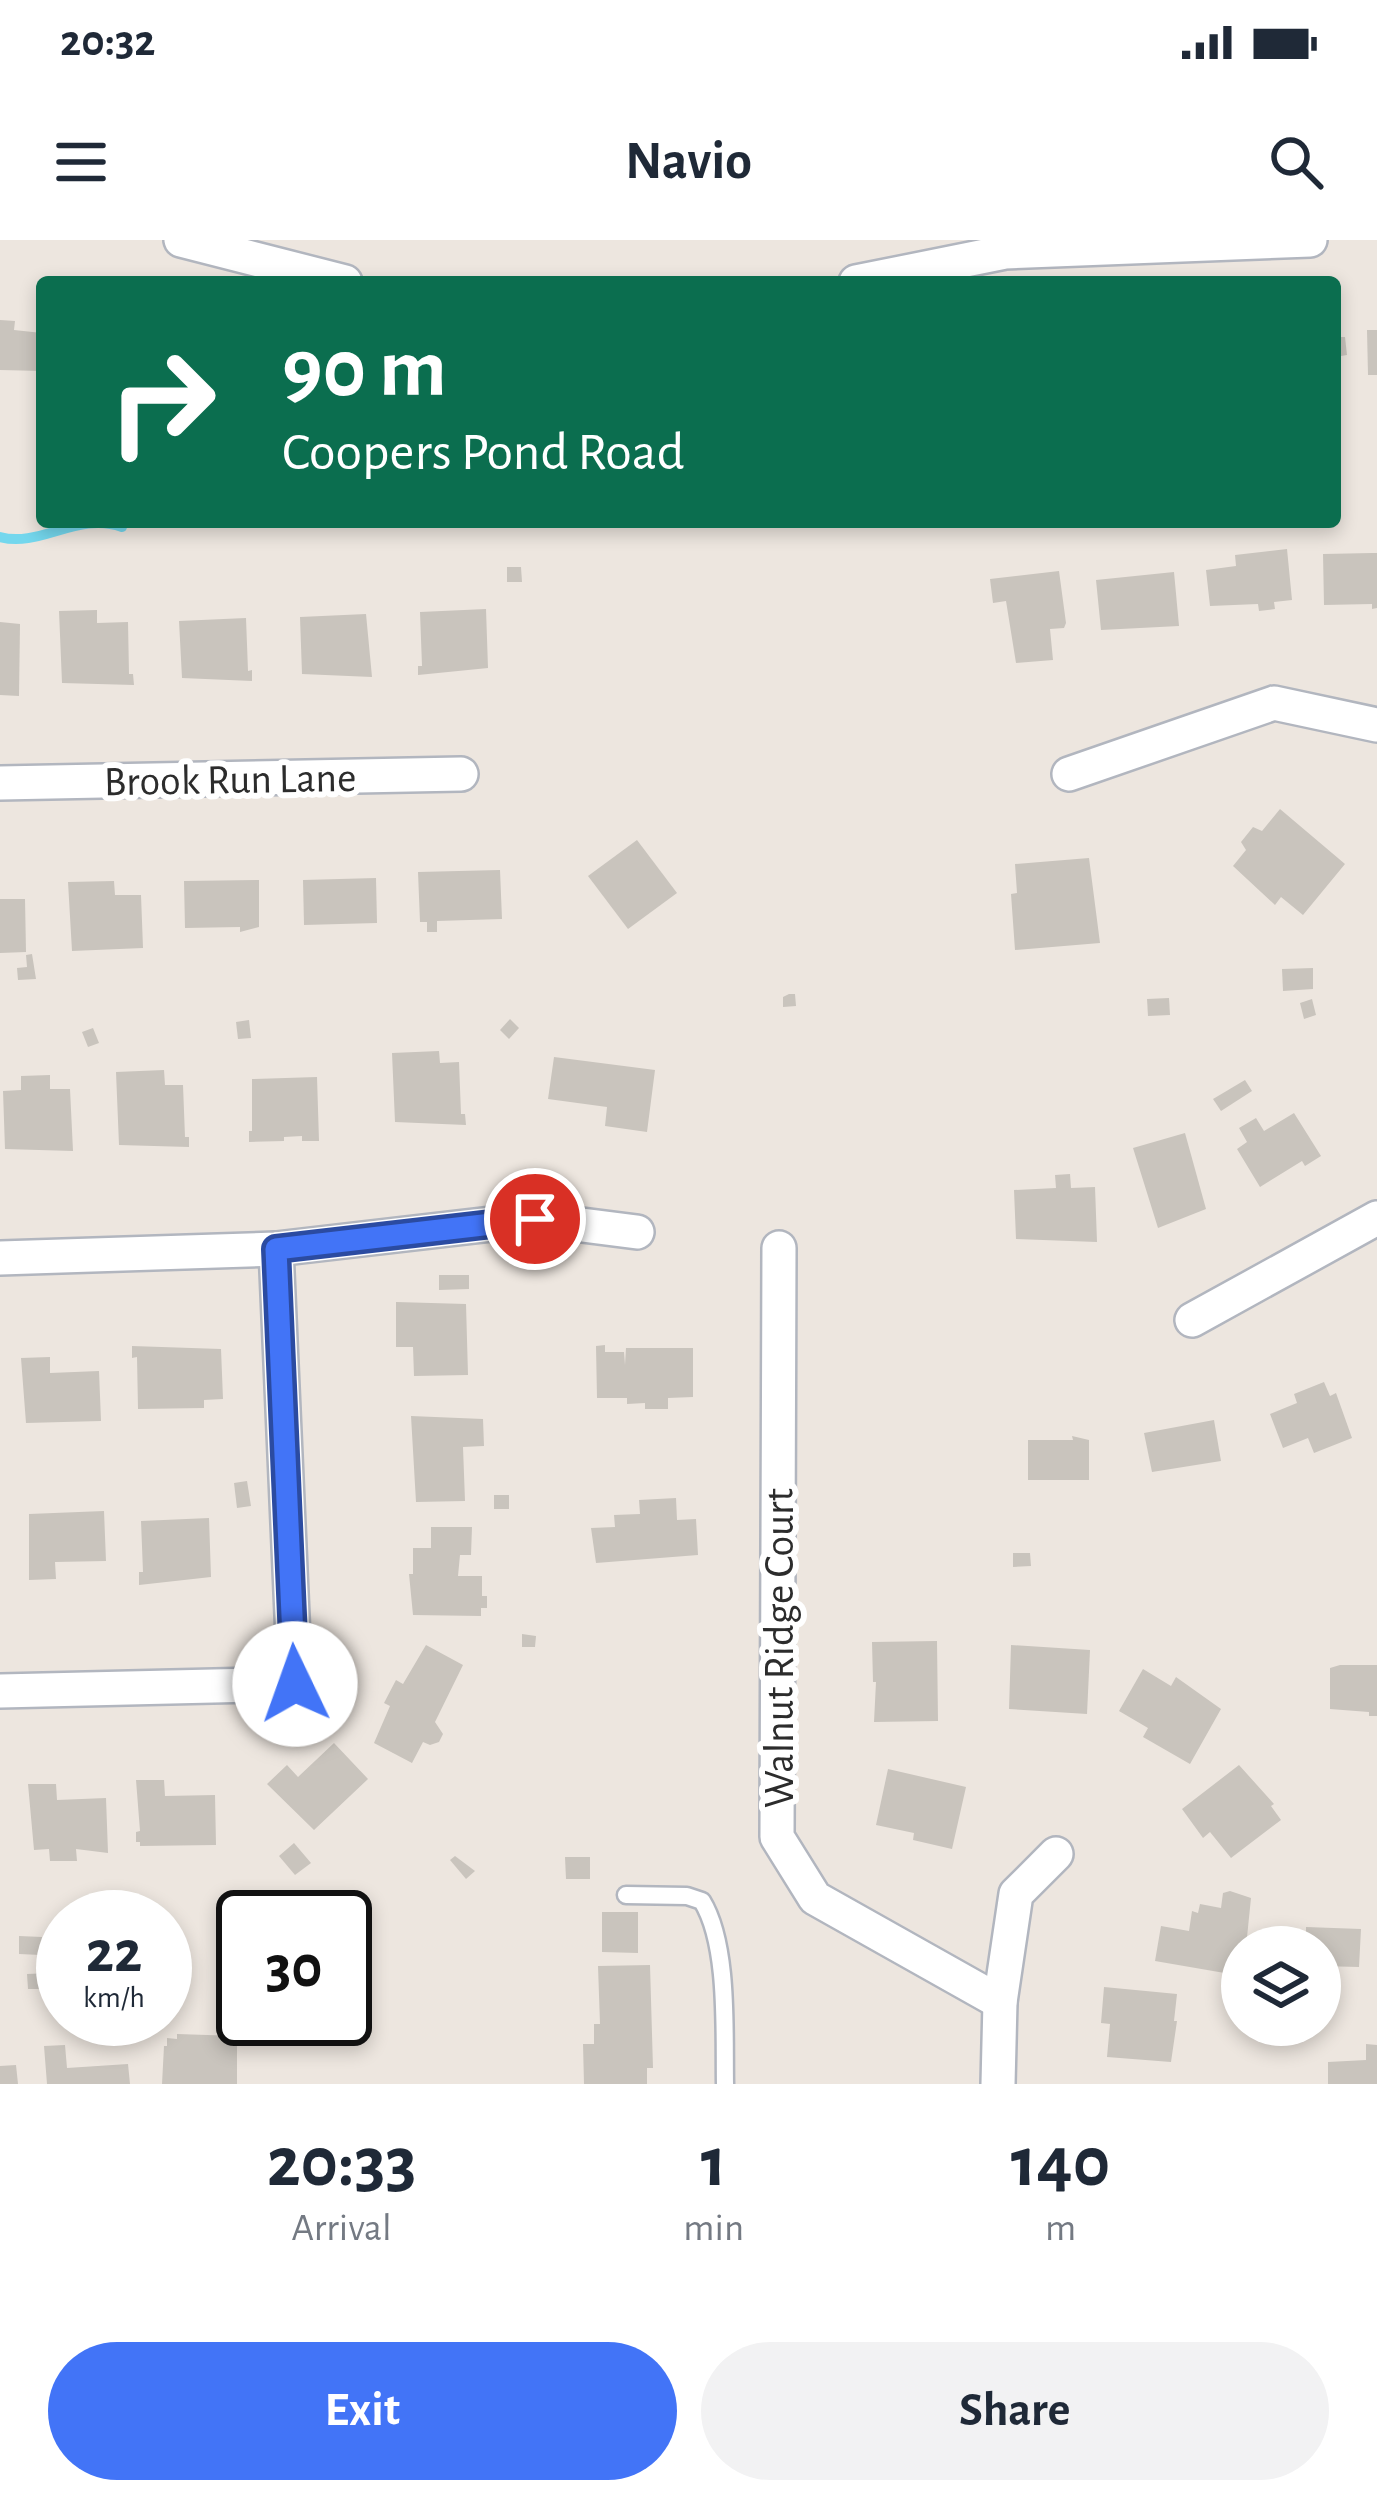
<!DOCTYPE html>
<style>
:root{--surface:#fff;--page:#f2f2f3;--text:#1f2937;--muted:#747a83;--accent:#4274f7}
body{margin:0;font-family:"Alegreya Sans",sans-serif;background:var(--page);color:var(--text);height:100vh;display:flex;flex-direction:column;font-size:45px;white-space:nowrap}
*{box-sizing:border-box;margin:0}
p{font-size:39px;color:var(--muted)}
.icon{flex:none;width:66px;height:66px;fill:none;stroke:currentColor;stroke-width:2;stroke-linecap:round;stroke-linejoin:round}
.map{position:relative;height:1844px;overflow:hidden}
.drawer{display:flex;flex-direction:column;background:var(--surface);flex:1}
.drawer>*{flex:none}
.top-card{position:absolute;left:36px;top:36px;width:1305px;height:252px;border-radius:12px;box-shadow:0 6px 18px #0003;background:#0b6e4f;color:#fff;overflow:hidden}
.controls{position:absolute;left:1221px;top:1686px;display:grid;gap:24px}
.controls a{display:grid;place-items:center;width:120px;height:120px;border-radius:50%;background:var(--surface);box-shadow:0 6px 18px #0003;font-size:60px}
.speed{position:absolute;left:36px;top:1650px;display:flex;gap:24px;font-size:60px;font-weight:700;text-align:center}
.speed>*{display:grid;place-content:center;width:156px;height:156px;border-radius:50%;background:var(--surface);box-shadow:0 6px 18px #0003;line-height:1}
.speed small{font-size:30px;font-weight:400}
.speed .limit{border:6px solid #111;border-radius:18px;background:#fff;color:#111}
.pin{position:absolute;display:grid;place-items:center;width:102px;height:102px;color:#fff;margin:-51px;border:6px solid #fff;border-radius:50%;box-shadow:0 3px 12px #0007}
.me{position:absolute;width:132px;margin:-66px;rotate:357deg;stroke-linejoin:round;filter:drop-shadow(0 0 9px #0008)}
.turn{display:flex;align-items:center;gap:42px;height:252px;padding:0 48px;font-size:54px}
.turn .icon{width:156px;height:156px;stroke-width:2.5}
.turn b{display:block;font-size:84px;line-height:102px}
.eta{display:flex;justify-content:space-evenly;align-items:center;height:204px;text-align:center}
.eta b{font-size:72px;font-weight:700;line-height:84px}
.cta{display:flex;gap:24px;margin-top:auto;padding:24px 48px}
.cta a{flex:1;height:138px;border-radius:72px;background:var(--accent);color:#fff;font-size:48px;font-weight:700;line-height:138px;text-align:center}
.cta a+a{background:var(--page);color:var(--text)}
.status{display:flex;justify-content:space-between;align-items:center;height:84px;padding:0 60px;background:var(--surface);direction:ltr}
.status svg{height:33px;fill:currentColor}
header{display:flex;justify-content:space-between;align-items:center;height:156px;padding:0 48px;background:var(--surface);font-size:54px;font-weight:700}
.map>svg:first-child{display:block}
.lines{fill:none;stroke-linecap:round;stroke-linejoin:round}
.stream{stroke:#74d7ed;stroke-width:10}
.building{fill:#c9c4bd}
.service-casing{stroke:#b2b6bf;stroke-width:21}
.minor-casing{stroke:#b2b6bf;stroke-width:38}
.service{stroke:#fff;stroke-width:16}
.minor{stroke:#fff;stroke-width:33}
.route-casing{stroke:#2b4ba1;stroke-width:30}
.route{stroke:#4274f7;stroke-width:21}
.labels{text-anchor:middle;stroke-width:12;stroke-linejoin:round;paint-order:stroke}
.street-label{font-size:42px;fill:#2c2c2c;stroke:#fff}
</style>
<div class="status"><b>20:32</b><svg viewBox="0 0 49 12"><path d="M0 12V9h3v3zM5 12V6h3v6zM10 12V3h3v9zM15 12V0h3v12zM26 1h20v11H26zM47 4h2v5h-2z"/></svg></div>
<header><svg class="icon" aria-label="menu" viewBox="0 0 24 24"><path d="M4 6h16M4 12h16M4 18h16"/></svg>Navio<svg class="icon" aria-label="search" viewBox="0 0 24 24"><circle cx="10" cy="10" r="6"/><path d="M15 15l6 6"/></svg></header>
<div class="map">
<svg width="1377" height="1844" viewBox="0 0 1377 1844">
<rect width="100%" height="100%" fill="#ede6df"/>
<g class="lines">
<path class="stream" d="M 0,297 C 40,308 78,271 122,287"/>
</g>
<g class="building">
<polygon points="0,80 15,81 14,90 42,93 42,131 0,130"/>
<polygon points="1367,90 1377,90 1377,135 1368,135"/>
<polygon points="1335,97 1345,97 1347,115 1335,117"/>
<polygon points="1287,309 1292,360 1274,362 1275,369 1259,371 1258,364 1210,366 1206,330 1236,326 1235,315"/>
<polygon points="1372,313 1377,313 1377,368 1372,369 1372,364 1324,365 1323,314"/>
<polygon points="507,327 521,327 522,342 507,342"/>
<polygon points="1059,331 1066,383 1064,388 1050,389 1053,420 1016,423 1006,361 993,363 990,339"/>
<polygon points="1174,332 1179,386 1101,390 1096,340"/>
<polygon points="486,369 488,428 418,435 418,426 422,426 420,372"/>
<polygon points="97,370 97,383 128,382 129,434 133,434 134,445 62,443 59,371"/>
<polygon points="366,374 372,437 302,434 300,377"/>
<polygon points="246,378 248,431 252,430 252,441 182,438 179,381"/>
<polygon points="0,382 20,384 19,456 0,455"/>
<polygon points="1280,569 1345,624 1303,675 1281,657 1275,665 1233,626 1246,610 1241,602 1253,587 1262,591"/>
<polygon points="637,600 677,653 628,689 588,636"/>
<polygon points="1089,618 1100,703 1015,710 1011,654 1017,653 1015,624"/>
<polygon points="500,630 502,679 437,681 437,692 427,692 427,682 420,682 418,632"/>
<polygon points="376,638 377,683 304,685 303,640"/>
<polygon points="259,640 259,687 240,692 240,687 185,688 184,641"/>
<polygon points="114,641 115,655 141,655 143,708 72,711 68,642"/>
<polygon points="0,659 25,659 26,712 0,713"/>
<polygon points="32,714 36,739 18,740 17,728 27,727 26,715"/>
<polygon points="1313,728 1313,749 1283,751 1282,729"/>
<polygon points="789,754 795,754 796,766 783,767 783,757"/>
<polygon points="1169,758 1170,775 1148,776 1147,759"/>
<polygon points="1312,759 1316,775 1304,779 1300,763"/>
<polygon points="510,779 519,788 509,799 500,790"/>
<polygon points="249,780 251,798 238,799 236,782"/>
<polygon points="93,788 99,803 88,807 82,792"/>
<polygon points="439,811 440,823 459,822 461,874 465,874 466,885 395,882 392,813"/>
<polygon points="554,817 655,830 647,892 605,886 607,867 548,859"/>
<polygon points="164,830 165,845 183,845 185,897 189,897 189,907 119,905 116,832"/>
<polygon points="50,835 50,849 70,849 73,911 5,909 3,851 21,850 21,836"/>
<polygon points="317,837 319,901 302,901 302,896 284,897 284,901 249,902 249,891 252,891 252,839"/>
<polygon points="1245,840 1252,851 1221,871 1213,859"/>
<polygon points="1294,873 1321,916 1305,926 1302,921 1260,947 1237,909 1247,902 1239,888 1256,878 1264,891"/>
<polygon points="1185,893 1206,969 1158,988 1133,908"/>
<polygon points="1070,934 1071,948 1095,947 1097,1002 1016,999 1014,950 1056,948 1055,935"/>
<polygon points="439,1035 469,1035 469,1049 439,1050"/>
<polygon points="396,1062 466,1064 468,1135 414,1136 413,1107 396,1107"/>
<polygon points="605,1105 605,1112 624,1112 625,1125 626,1108 693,1108 693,1157 668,1158 668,1169 645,1169 645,1163 627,1164 627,1158 597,1158 596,1106"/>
<polygon points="132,1106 221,1109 223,1159 204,1160 204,1168 138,1169 137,1117 132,1118"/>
<polygon points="50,1117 50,1133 99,1131 101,1181 26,1183 21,1118"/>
<polygon points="1324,1142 1330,1156 1336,1153 1352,1198 1314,1213 1308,1198 1283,1208 1270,1174 1297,1163 1294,1154"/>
<polygon points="411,1176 483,1179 484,1206 463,1207 465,1261 416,1262"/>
<polygon points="1214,1180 1221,1221 1152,1232 1144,1193"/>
<polygon points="1072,1196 1089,1200 1089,1240 1028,1240 1028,1200 1073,1200"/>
<polygon points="247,1241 251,1266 237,1268 234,1243"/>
<rect x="494" y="1255" width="15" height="14"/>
<polygon points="676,1258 677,1280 696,1279 698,1315 596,1323 591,1288 615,1287 614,1275 640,1274 639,1260"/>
<polygon points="104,1271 106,1321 55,1322 56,1339 29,1340 29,1274"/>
<polygon points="209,1278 211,1337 139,1345 139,1332 143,1332 141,1281"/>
<polygon points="431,1287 472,1287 471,1315 460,1315 458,1336 482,1336 482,1356 487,1356 487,1368 481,1368 481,1376 413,1375 409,1334 413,1334 413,1308 431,1308"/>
<polygon points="1013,1313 1030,1313 1031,1326 1013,1327"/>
<polygon points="522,1394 536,1396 535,1407 522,1407"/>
<polygon points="937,1401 938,1481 874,1482 876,1442 873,1442 872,1402"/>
<polygon points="426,1405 463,1425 435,1482 443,1494 439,1502 430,1505 423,1502 412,1523 374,1503 390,1466 384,1463 396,1440 403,1444"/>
<polygon points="1011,1405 1090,1410 1087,1474 1009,1469"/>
<polygon points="1340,1425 1377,1425 1377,1476 1369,1476 1369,1472 1330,1469 1330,1428"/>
<polygon points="1143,1429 1171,1446 1176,1437 1221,1469 1190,1524 1143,1497 1148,1488 1119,1471"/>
<polygon points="334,1503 368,1539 314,1590 267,1544 287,1525 298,1537"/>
<polygon points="1239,1525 1274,1564 1271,1566 1281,1580 1231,1618 1210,1592 1203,1598 1182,1569"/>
<polygon points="888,1529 966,1547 952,1609 913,1600 914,1593 876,1585"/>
<polygon points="136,1540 164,1540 165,1556 215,1555 216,1605 140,1606 140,1602 136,1602 136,1592 140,1591"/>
<polygon points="28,1544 56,1544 57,1560 106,1558 108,1613 76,1609 77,1621 50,1621 49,1609 34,1610"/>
<polygon points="294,1603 311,1623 295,1635 279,1616"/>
<polygon points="455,1616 475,1631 466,1639 450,1620"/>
<polygon points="565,1617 590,1617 590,1639 566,1639"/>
<polygon points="1230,1651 1251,1658 1246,1707 1242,1707 1242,1736 1155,1721 1161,1686 1189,1691 1192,1671 1198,1673 1200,1664 1221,1668 1223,1653"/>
<polygon points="602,1672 638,1672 638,1713 602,1712"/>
<polygon points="243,1675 243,1699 227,1700 225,1676"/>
<polygon points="1306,1687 1361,1689 1359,1727 1320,1726 1320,1707 1306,1707"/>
<polygon points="19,1696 42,1697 41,1715 19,1714"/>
<polygon points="234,1707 243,1707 243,1725 226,1723 226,1712 234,1712"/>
<polygon points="650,1725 653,1828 647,1828 647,1844 584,1844 583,1804 594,1804 594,1784 600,1784 598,1726"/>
<polygon points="52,1733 52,1749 28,1749 27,1734"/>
<polygon points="1104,1747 1177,1754 1174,1781 1177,1781 1171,1822 1107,1817 1110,1784 1101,1783"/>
<polygon points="177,1794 237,1796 237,1844 162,1844 164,1806 167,1806 167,1798 177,1799"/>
<polygon points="1366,1804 1377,1805 1377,1844 1328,1844 1328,1822 1366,1820"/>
<polygon points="65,1805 67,1828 128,1824 130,1844 47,1844 44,1806"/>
<polygon points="16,1825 18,1844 0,1844 0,1826"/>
</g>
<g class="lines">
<defs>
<path id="service" d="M 626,1655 L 687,1656 L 702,1661 C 729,1705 724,1792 725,1844"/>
<g id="minor">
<polyline points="181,0 345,42"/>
<polyline points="856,42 1005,12 1310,0"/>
<polyline points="1069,534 1274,463 1377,485"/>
<polyline points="0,543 461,534"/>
<polyline points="779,1008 777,1597 815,1658 1000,1762"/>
<polyline points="0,1018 276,1009 535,979 637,992"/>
<polyline points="1192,1080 1377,978"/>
<polyline points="0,1451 295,1444 276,1009"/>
<polyline points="998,1844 1000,1762 1016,1654 1056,1614"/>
</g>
</defs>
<use href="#service" class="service-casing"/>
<use href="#minor" class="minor-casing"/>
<use href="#service" class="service"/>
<use href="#minor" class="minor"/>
</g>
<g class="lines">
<defs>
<polyline id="route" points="295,1444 276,1009 535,979"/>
</defs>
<use href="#route" class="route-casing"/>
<use href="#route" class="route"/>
</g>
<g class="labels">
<g class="street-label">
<text transform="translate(230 538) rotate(-1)" y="15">Brook Run Lane</text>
<text transform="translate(778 1408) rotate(-90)" y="15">Walnut Ridge Court</text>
</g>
</g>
</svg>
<div class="controls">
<a><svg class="icon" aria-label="layers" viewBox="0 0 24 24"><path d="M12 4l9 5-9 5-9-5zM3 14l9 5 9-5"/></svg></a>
</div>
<div class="speed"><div>22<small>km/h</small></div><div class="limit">30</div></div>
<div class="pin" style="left:535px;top:979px;background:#d93025"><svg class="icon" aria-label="arrive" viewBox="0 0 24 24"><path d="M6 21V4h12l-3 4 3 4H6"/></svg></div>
<svg class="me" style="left:295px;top:1444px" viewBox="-20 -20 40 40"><circle r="19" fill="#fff"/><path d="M0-13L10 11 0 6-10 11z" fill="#4274f7"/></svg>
<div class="top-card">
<div class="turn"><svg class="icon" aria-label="right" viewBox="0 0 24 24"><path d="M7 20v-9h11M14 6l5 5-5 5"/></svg><div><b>90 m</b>Coopers Pond Road</div></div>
</div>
</div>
<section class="drawer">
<div class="eta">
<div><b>20:33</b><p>Arrival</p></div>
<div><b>1</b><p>min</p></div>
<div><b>140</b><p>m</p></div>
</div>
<div class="cta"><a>Exit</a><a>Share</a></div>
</section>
